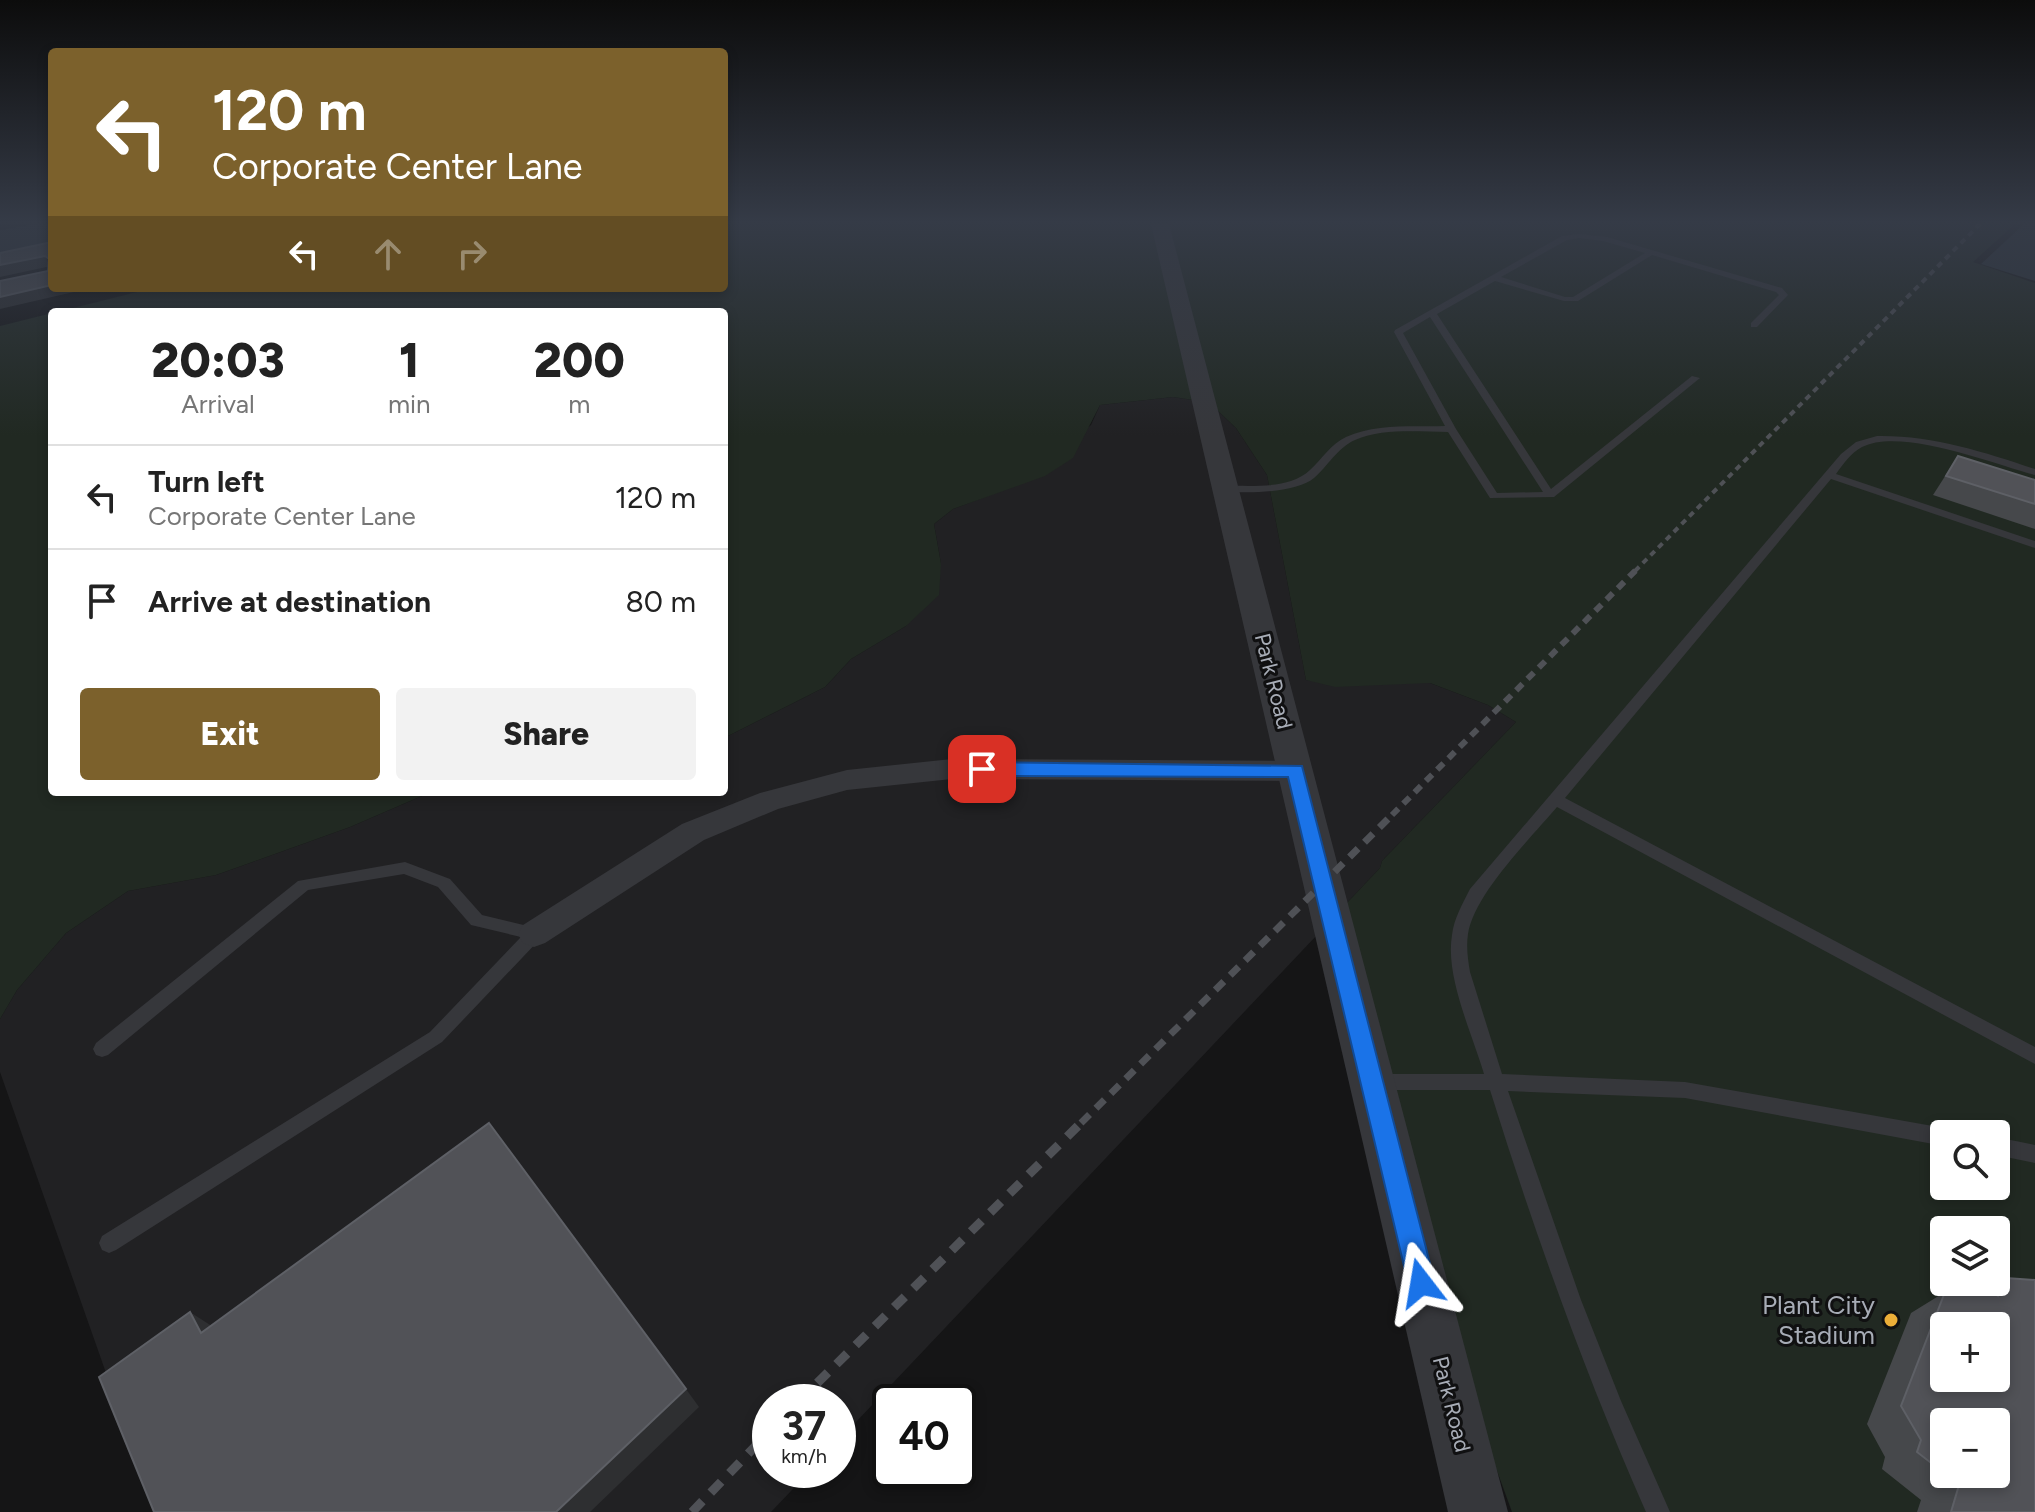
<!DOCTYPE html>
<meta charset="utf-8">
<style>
:root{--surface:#fff;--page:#f2f2f2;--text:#222;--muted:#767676;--line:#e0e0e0;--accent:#7c612c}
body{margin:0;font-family:Figtree,sans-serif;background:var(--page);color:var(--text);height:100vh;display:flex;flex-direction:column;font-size:30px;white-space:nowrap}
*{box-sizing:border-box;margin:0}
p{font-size:26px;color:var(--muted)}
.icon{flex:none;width:44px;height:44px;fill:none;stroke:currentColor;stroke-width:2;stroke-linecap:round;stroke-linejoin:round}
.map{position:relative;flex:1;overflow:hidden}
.details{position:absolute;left:48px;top:308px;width:680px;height:488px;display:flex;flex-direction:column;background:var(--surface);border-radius:8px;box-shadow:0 4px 12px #0003}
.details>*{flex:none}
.guide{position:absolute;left:48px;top:48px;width:680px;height:244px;border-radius:8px;box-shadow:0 4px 12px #0003;background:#7c612c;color:#fff;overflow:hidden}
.fabs{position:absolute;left:1930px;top:1120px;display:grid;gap:16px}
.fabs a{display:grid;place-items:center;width:80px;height:80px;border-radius:8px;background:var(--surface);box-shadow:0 4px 12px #0003;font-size:40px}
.speed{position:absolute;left:752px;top:1384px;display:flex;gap:16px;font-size:40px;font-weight:700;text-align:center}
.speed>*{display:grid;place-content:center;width:104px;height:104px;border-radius:50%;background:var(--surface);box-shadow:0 4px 12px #0003;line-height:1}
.speed small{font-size:20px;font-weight:400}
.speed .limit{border:4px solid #111;border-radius:12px;background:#fff;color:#111}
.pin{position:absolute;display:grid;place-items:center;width:68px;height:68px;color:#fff;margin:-34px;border-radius:16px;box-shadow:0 4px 12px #0006}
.me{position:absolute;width:88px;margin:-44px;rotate:346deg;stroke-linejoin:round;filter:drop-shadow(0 0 6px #0008)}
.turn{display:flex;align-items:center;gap:28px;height:168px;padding:0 32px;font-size:36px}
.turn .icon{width:104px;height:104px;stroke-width:2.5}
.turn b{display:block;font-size:56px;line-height:68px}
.lanes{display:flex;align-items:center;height:76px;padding:0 32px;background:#0003;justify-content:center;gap:40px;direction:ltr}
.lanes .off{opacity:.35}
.eta{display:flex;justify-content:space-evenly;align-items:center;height:136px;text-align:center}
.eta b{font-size:48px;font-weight:800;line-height:56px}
.action{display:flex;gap:16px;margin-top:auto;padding:16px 32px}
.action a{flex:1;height:92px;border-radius:8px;background:var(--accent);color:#fff;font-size:32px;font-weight:800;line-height:92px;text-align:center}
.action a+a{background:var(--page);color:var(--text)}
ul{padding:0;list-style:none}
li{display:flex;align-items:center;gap:24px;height:104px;padding:0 32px;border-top:2px solid var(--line)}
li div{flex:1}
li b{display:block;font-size:30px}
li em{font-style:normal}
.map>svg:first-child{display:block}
.built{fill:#212123}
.green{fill:#212922;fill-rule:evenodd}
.water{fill:#2b333a}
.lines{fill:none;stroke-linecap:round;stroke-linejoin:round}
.service{fill:#36373b;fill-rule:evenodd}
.minor{fill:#36373b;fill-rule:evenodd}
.tertiary{fill:#36373b;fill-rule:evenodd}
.rail-far3{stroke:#4f5156;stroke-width:4;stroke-dasharray:6 5;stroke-linecap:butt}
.rail-far2{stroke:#4f5156;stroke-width:6;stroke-dasharray:9 7;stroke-linecap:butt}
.rail-far1{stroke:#4f5156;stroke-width:7;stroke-dasharray:12 9;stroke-linecap:butt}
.rail{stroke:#4f5156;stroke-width:9;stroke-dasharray:15 12;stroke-linecap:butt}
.wall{fill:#46484b;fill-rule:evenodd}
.shaded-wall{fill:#2e2f31}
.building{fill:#515257;stroke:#5e6066;stroke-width:2;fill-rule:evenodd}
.route{fill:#1a73e8;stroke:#114b97;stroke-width:2}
.poi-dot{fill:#ebae38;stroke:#101011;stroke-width:3}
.labels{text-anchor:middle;stroke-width:6;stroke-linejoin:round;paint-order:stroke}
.street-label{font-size:22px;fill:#a7acb6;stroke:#101011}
.near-poi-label{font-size:26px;fill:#a7acb6;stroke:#101011;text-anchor:end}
</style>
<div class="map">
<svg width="2035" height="1512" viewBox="0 0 2035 1512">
<rect width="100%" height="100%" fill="#151516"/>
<g class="built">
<polygon points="1173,397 1193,400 1317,935 838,1441 838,1402 770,1402 770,1470 811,1470 771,1512 155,1512 0,1072 0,1019 17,990 66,933 128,891 216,875 350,827 431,792 724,792 724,738 825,687 851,659 906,626 941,564 934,524 953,509 998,492 1091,425 1100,405"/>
<polygon points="1217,410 1236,428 1267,475 1306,680 1430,683 1488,705 1516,722 1382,861 1380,868 1345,905"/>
</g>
<g class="green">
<polygon points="724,224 1152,224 1193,400 1173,397 1100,405 1073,458 1045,476 953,509 934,524 941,564 939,595 906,626 851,659 825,687 724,738 724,312 57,312 153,288 724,288"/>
<path d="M 1168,224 L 2015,224 L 1973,262 L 2035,283 L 2035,1512 L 1512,1512 L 1484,1435 L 1345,905 L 1380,868 L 1382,861 L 1516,722 L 1488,705 L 1430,683 L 1335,687 L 1306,680 L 1267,475 L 1236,428 L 1217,410 ZM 1944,1134 L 1996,1134 L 1996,1186 L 1944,1186 ZM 1944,1230 L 1996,1230 L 1996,1282 L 1944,1282 ZM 1944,1326 L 1996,1326 L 1996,1378 L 1944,1378 ZM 1944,1422 L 1996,1422 L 1996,1474 L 1944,1474 Z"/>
<polygon points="52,313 52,792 431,792 350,827 216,875 128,891 66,933 17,990 0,1019 0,326"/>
</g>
<g class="water">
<polygon points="36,224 52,224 52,244 0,255 0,230"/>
<polygon points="2024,224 2035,224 2035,281 1981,264"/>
</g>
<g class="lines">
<g class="service">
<path d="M 1579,234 L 1607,237 L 1782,288 L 1788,295 L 1757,327 L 1751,327 L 1751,323 L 1779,295 L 1776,292 L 1652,255 L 1578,301 L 1564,301 L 1495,281 L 1437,314 L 1551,489 L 1692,376 L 1700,378 L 1554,497 L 1490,498 L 1448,432 C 1418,432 1383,428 1355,440 C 1337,448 1328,466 1314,478 C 1296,493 1245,494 1222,491 L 1221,489 L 1226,486 C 1252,485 1289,490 1310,470 C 1322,459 1331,444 1346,437 C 1376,423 1412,427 1445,426 L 1394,332 L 1395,330 L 1562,236 ZM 1579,238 L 1603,241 L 1645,253 L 1573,297 L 1565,297 L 1501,277 L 1567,240 ZM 1430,317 L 1543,492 L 1497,493 L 1456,429 L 1403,333 Z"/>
<path d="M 1877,436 C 1932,435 1984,452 2035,469 L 2035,475 C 1994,464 1901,427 1862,447 C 1851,453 1843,464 1836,474 L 2035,541 L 2035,548 L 1831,479 L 1565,798 L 2035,1047 L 2035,1064 L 1557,807 C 1530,839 1474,894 1468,934 C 1466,947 1468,960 1470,972 L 1502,1074 L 1685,1082 L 1944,1128 L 1951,1131 L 1952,1134 L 1944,1134 L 1944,1146 L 1685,1098 L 1508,1091 L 1581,1300 L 1621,1401 L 1670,1512 L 1646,1512 C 1585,1374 1535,1234 1490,1090 L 1376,1090 L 1370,1088 L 1367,1082 L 1370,1076 L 1376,1074 L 1484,1074 C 1472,1033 1445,977 1452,935 C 1454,918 1463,903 1470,889 L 1841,454 L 1856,442 Z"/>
<polygon points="405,862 450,879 482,915 540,929 542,934 540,939 442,1042 116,1250 109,1253 102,1250 99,1243 102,1236 430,1032 521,937 471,925 438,887 404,874 308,890 108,1055 102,1057 96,1055 93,1049 96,1043 298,881"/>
<polygon points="1996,1137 2035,1145 2035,1163 1996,1155"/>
</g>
<polygon class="minor" points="952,759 1296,761 1306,764 1310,771 1306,778 1296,781 952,779 847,790 778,809 704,840 545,943 534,947 523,943 518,934 523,925 682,824 760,793 847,770"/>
<polygon class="tertiary" points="1151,224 1169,224 1508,1512 1448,1512"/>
<polyline class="rail-far3" points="1635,571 1980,224"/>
<polyline class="rail-far2" points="1392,815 1637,569"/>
<polyline class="rail-far1" points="1081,1123 1394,813"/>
<g class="rail">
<polyline points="798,1402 1083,1121"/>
<polyline points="692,1512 770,1431"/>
</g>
</g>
<g class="wall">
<polygon points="1958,456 2035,480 2035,529 1933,495"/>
<path d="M 2006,1278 L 2035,1512 L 1917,1512 L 1921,1500 L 1882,1469 L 1885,1457 L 1867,1424 L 1911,1313 L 1945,1292 L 1959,1293 L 1977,1282 L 1988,1289 ZM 1944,1422 L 1996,1474 L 1944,1474 Z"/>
</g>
<g class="shaded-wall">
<polygon points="45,256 51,266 0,277 0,265"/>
<polygon points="52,285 52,288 91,288 0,309 0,297"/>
<polygon points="190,1312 221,1332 201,1333"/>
<polygon points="686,1389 699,1407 590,1512 556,1512"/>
</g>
<g class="building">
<polygon points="52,242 52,285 0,297 0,281 48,271 49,259 45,256 0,265 0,253"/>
<polygon points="1958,456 2035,480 2035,504 1946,476"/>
<polygon points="489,1123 686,1389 556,1512 154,1512 99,1377 190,1312 201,1333"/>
<path d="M 2006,1278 L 2035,1280 L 2035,1512 L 1951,1512 L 1959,1485 L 1945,1474 L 1996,1474 L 1996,1422 L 1944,1422 L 1944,1473 L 1917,1452 L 1921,1440 L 1901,1406 L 1945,1292 L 1973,1293 L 1978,1282 L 1998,1296 ZM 1944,1326 L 1996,1326 L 1996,1378 L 1944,1378 Z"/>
</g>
<linearGradient id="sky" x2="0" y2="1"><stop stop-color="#0c0c0c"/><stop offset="0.51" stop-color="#353b47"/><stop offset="1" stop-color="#353b47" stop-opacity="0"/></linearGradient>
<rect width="2035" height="435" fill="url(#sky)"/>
<polygon class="route" points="982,762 1302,766 1435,1283 1431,1292 1421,1296 1412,1292 1408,1283 1288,777 982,776 973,769"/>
<circle class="poi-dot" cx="1891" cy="1320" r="8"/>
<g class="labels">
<g class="street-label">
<text transform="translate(1274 681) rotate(76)" y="8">Park Road</text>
<text transform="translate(1452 1404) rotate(76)" y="8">Park Road</text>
</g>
<g class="near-poi-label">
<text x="1875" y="1314">Plant City<tspan x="1875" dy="30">Stadium</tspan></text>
</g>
</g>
</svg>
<div class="fabs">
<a><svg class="icon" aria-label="search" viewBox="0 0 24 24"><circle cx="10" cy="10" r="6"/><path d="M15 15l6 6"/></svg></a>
<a><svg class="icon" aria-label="layers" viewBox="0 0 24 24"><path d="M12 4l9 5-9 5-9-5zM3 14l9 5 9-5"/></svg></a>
<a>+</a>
<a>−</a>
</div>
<div class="speed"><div>37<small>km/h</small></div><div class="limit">40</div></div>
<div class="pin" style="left:982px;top:769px;background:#d93025"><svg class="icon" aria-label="arrive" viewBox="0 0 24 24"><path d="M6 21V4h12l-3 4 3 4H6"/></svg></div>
<svg class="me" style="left:1421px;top:1283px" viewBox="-20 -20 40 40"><path d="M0-17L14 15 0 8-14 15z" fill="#1a73e8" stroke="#fff" stroke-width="4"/></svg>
<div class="guide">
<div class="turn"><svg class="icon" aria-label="left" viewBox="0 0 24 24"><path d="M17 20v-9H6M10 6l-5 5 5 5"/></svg><div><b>120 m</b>Corporate Center Lane</div></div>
<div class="lanes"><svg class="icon" aria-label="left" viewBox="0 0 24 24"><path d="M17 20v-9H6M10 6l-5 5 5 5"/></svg><svg class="icon off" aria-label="ahead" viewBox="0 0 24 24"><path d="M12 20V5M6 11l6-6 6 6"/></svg><svg class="icon off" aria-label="right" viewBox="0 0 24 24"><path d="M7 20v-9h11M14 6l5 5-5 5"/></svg></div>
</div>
<section class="details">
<div class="eta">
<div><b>20:03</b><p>Arrival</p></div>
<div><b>1</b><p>min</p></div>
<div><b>200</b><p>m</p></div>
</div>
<ul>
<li><svg class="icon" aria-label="left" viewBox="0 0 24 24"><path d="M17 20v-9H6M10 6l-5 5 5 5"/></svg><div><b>Turn left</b><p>Corporate Center Lane</p></div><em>120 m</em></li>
<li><svg class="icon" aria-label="arrive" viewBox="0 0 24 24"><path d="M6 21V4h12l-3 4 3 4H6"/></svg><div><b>Arrive at destination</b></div><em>80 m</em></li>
</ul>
<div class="action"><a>Exit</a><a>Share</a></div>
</section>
</div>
